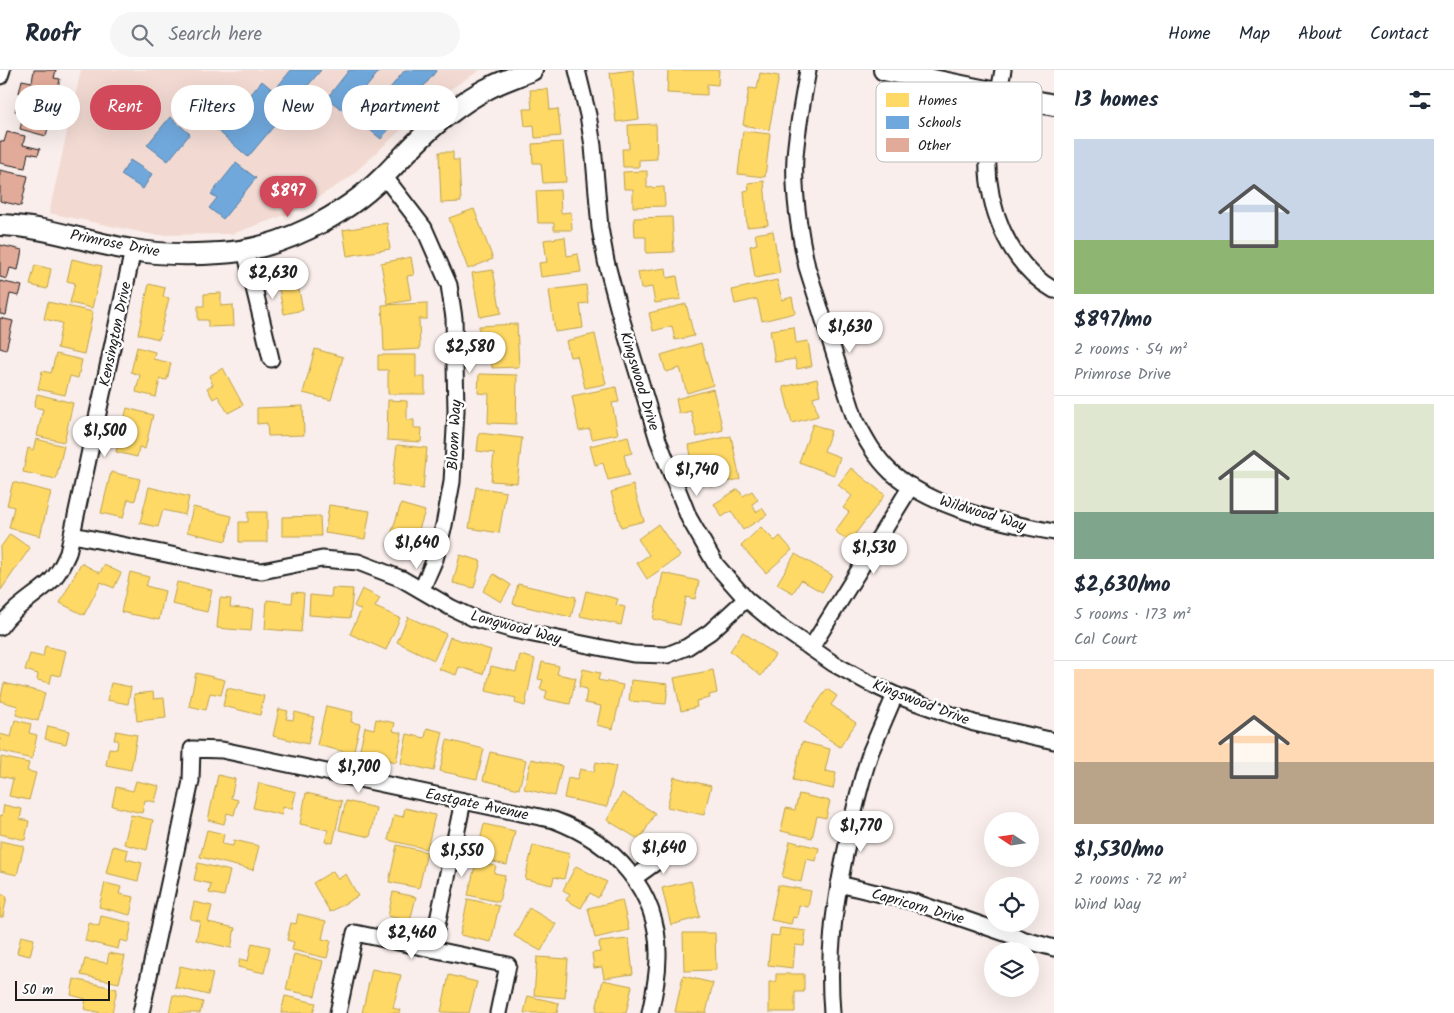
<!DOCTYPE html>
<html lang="en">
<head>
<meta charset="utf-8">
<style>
  :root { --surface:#fff; --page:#f6f6f7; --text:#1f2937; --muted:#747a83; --line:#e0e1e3; --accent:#d1495b }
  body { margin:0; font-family:Kalam,sans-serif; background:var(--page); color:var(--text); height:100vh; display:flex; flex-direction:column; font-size:19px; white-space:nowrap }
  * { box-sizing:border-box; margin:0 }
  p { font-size:16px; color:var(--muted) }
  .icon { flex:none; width:28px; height:28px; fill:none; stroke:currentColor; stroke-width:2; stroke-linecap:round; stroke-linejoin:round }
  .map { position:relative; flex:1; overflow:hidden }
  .drawer { display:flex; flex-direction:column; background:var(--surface); width:400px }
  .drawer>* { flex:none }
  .top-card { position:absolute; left:15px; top:15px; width:475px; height:45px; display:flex; gap:10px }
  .needle { width:32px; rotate:283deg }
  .tools { position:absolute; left:984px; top:742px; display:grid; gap:10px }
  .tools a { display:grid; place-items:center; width:55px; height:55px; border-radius:50%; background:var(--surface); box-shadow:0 5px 20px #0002; font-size:25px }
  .scale { position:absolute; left:15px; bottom:12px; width:95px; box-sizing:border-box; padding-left:5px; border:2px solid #1c1c1c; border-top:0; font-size:14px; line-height:18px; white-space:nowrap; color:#1c1c1c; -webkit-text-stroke:4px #fff; paint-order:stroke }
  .price { position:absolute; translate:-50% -42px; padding:0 11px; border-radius:18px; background:#fff; color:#222; font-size:16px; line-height:32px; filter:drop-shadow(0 1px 2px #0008) }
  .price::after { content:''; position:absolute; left:50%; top:30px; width:15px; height:11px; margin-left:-8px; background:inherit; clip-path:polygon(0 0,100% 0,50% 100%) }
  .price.selected { background:var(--accent); color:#fff }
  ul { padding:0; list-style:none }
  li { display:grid; align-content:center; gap:10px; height:265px; padding:0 20px }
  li+li { border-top:1px solid var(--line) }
  li span { display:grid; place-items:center; height:155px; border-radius:0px; color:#555 }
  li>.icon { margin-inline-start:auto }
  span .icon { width:90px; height:90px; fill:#fffc; stroke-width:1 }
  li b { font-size:21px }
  h2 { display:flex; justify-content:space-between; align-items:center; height:60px; padding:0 20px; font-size:21px }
  .pill { padding:0 18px; border-radius:22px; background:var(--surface); box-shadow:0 5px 20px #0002; font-size:18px; line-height:45px }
  .pill.selected { background:var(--accent); color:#fff }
  header { display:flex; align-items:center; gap:30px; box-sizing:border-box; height:70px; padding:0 25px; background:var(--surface); border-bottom:1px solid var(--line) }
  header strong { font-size:24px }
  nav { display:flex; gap:28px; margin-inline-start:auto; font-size:18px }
  .search { width:350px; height:45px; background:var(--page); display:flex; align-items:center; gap:12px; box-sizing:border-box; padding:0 18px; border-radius:28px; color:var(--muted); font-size:19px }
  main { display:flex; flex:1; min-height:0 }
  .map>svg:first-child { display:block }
  .built { fill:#f2dad2 }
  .homes { fill:#ffd966; stroke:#bba050 }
  .schools { fill:#6fa8dc; stroke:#567ea2 }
  .building { fill:#e2aa99; stroke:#1c1c1c }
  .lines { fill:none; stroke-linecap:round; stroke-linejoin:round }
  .street-casing { stroke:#1c1c1c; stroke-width:19 }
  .secondary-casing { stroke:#1c1c1c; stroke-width:24 }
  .street { stroke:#fff; stroke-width:15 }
  .secondary { stroke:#fff; stroke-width:20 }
  .labels { text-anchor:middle; stroke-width:5; stroke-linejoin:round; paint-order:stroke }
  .street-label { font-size:15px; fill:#1c1c1c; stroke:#fff }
  .key { fill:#fff; stroke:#bbb; stroke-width:1 }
  .key-label { font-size:14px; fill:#1c1c1c }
</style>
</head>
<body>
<header>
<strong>Roofr</strong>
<div class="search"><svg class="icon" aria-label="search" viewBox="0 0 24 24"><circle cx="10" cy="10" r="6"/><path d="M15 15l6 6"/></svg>Search here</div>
<nav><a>Home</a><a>Map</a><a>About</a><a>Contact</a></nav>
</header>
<main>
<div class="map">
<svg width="1054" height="943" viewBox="0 0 1054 943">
  <rect width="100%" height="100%" fill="#f9eeeb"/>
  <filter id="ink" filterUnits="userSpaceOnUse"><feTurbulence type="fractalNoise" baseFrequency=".02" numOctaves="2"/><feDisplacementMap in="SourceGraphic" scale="10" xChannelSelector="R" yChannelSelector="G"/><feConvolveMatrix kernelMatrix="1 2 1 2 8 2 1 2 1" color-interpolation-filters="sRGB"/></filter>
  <g filter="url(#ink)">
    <polygon class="built" points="81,0 480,0 432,31 349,108 296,141 232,164 154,165 49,143"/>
    <g class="homes">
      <polygon points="633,0 639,49 616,52 610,3"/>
      <polygon points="668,0 719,0 718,15 707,14 707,25 667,23"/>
      <polygon points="760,3 779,6 769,60 743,55 749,18 757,19"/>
      <polygon points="548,19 550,40 558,39 561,66 535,68 534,55 525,56 523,39 532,39 530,20"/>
      <polygon points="656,54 657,89 639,90 639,97 623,97 622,79 629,79 628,55"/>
      <polygon points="743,61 770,64 765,107 738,104"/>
      <polygon points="563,72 566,112 543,113 541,93 533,93 532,74"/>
      <polygon points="439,82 453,82 453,90 459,90 461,132 441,133"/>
      <polygon points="647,101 647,118 664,117 665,136 633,137 633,119 624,119 623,102"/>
      <polygon points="764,111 768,155 747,157 744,121 749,120 748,113"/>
      <polygon points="560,120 561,143 571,142 572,160 554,160 554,153 538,153 536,121"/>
      <polygon points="474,139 493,189 468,199 449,148"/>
      <polygon points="672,147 674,182 646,183 646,167 635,167 634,148"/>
      <polygon points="387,153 390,179 347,186 343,160"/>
      <polygon points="773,161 780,203 755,208 750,176 757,174 755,164"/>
      <polygon points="565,167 567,186 578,184 581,202 541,207 539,193 547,192 544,170"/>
      <polygon points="411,187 414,205 407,206 411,230 388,234 381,193"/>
      <polygon points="72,189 102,196 92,238 70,233 75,213 67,211"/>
      <polygon points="35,195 51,199 47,219 30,215"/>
      <polygon points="294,196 303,240 284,244 275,200"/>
      <polygon points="666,198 667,208 677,206 681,229 655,233 652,217 641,219 638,202"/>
      <polygon points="493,200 501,243 480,247 472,203"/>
      <polygon points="777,210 782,230 792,227 795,243 762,251 757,229 735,234 732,220"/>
      <polygon points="149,214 165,218 163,227 169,228 159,269 138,264"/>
      <polygon points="586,215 588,233 580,234 583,258 555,262 549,220"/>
      <polygon points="221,223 221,236 233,235 234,256 208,257 208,250 198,250 198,236 204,236 204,224"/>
      <polygon points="48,232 93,242 84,284 57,278 62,253 44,249"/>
      <polygon points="427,233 427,249 419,249 420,279 384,281 382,235"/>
      <polygon points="686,234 694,266 675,270 672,256 653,261 649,243"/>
      <polygon points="517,254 519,297 492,298 490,272 479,273 479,256"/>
      <polygon points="794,257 796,273 808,271 812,296 797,299 795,289 775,292 770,260"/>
      <polygon points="595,264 606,314 585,318 577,286 570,287 566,271"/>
      <polygon points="701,273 713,315 687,323 680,298 666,302 661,285"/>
      <polygon points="137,277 155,282 153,289 171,293 167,310 160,309 156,327 136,322 140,305 131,302"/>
      <polygon points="315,279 343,287 331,330 303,323"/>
      <polygon points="56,284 82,290 78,308 70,306 65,325 38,319 42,301 51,303"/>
      <polygon points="378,285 416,285 416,307 425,307 425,324 388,324 388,300 378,300"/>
      <polygon points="223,298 243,335 228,343 218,326 213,329 207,318 213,315 209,306"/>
      <polygon points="479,304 517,305 516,354 488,353 489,324 478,323"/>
      <polygon points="817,309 820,325 813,327 818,346 792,353 783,317"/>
      <polygon points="616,317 619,332 612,333 618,364 592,369 590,359 579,361 572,326"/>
      <polygon points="713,319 723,360 697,367 691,341 679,344 676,329"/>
      <polygon points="37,324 73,333 64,372 37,366 43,339 34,337"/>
      <polygon points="388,330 407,331 407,350 414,350 414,358 422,358 421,372 387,370"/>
      <polygon points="303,336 304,365 268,366 267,353 257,354 257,338"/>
      <polygon points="127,338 153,345 145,379 139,377 137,387 116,382"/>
      <polygon points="813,354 831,361 824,381 840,387 834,405 799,392"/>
      <polygon points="479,363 522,368 517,413 491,411 494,383 477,381"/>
      <polygon points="628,366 632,383 624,385 629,405 608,410 603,393 595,395 590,376"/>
      <polygon points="731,366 740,409 711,416 705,389 692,392 689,375"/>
      <polygon points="36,369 64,376 56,409 23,402 28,378 33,380"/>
      <polygon points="397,375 427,378 423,419 392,415"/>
      <polygon points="851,398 885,425 849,472 835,461 849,442 843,438 852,426 838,415"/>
      <polygon points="111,402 140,409 135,431 128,429 123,448 101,443"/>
      <polygon points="13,412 51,422 40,466 9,458 14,437 7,435"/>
      <polygon points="633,415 644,451 621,457 611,422"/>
      <polygon points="149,417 189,427 185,445 163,440 158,457 140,453"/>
      <polygon points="476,417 506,422 499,463 469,458"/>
      <polygon points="738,419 743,426 752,421 758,430 752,434 756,442 762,438 767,445 743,460 731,441 722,447 714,434"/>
      <polygon points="401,434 425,441 411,484 387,476"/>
      <polygon points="329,435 370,441 365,469 325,463"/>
      <polygon points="193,437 232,446 226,471 187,462"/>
      <polygon points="248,442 267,442 267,472 239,472 239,452 248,452"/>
      <polygon points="320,446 321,466 282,466 282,447"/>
      <polygon points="658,454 680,486 647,509 637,493 649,485 638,469"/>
      <polygon points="761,457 775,471 780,466 792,480 766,503 741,476"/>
      <polygon points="10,464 30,478 1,520 0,478"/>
      <polygon points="795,484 832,505 822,522 801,510 793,523 777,514"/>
      <polygon points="460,485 481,491 474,518 453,513"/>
      <polygon points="81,493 100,503 104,495 121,503 114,518 101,512 84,545 60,533"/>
      <polygon points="130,502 149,507 146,516 165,521 159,550 121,542"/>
      <polygon points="663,503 699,511 695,529 686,527 680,555 653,549"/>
      <polygon points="494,504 511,515 501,532 483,521"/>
      <polygon points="177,512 212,520 207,542 172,534"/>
      <polygon points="518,514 576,527 571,547 513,534"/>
      <polygon points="332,518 353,519 350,548 309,545 310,525 331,527"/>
      <polygon points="362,519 380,528 375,537 400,548 386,580 350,564 361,540 354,536"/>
      <polygon points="586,521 618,529 616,535 625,537 621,555 580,546"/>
      <polygon points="293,522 304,523 301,562 265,559 267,530 292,533"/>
      <polygon points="220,528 231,529 230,537 253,539 251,561 217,558"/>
      <polygon points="408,547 446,564 434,590 397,572"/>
      <polygon points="743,562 775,585 761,606 730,581"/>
      <polygon points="450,567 491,580 483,604 459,597 456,605 439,599"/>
      <polygon points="45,576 66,581 60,606 52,604 50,613 37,610 38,604 25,600 30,584 43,587"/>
      <polygon points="520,585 535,589 525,636 515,633 516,628 486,621 491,596 516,602"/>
      <polygon points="542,592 559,596 557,604 576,608 570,634 545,629 547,621 540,619 543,610 538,609"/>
      <polygon points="583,599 600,603 598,610 623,615 613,659 597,655 601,636 585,633 587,619 579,617"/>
      <polygon points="713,600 717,623 709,625 710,628 696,631 697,637 681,641 674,608"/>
      <polygon points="196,603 225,610 221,625 210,623 206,640 189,636"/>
      <polygon points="631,610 668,614 666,634 629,631"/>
      <polygon points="4,613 45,623 38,651 16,645 18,636 0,631"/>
      <polygon points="111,613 131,617 128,634 107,630"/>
      <polygon points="227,618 264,626 260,645 223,636"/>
      <polygon points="827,619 837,626 831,635 856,653 840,677 804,652"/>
      <polygon points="153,622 154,629 164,628 166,648 137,651 134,624"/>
      <polygon points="326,636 353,642 351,652 360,654 353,684 317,675"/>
      <polygon points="279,639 288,641 286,649 293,650 295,642 314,647 308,674 273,666"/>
      <polygon points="376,649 395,653 393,661 402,663 396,692 359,683 365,657 374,659"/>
      <polygon points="15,650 31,654 29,663 37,665 32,689 0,681 0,664 11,667"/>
      <polygon points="48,656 69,661 66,674 45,669"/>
      <polygon points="427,658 443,662 434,701 401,693 407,664 425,668"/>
      <polygon points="116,661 137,665 131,700 106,695 109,678 117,679 118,670 114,670"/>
      <polygon points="447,670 484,679 477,709 440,701"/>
      <polygon points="802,672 830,679 825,701 836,703 833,719 793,710"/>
      <polygon points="490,682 526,690 519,719 483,710"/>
      <polygon points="1,687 29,693 27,701 36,703 29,730 9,726 13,709 0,706"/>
      <polygon points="531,689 562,696 555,726 524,719"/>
      <polygon points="596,692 616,696 607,737 564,728 568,708 577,710 580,699 594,702"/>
      <polygon points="218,705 235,709 231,728 238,730 234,745 227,743 224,754 208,750"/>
      <polygon points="674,707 711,716 704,745 667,737"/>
      <polygon points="136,711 159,716 155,732 145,730 142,743 112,736 116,717 133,721"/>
      <polygon points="259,713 296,722 292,739 283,737 282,745 253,738"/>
      <polygon points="306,723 342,731 333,773 325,772 328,760 300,754"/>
      <polygon points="622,723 655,743 640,770 607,750"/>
      <polygon points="799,724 830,731 826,748 817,746 812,768 781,761 786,738 795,740"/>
      <polygon points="346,731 376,738 370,767 339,760"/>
      <polygon points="4,735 22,739 20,749 29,751 25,770 0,764 0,745 2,746"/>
      <polygon points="405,738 435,745 427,779 388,770 394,745 403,747"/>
      <polygon points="131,745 153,750 147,780 124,774"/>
      <polygon points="484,754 515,761 507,795 476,788"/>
      <polygon points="207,760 224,764 222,774 233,776 234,770 259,776 253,800 200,787"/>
      <polygon points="0,771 24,776 17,805 0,801"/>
      <polygon points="790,771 819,778 816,791 806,789 801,812 782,807"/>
      <polygon points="397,775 427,782 419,818 389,812"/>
      <polygon points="533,775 570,784 564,809 554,807 552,815 525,809"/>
      <polygon points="113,776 128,780 126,789 142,793 138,811 106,803"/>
      <polygon points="476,792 496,796 494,803 505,805 499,832 468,825"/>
      <polygon points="198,793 230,801 224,826 209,823 211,814 194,810"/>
      <polygon points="576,796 607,812 598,828 590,823 581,838 566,830 570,824 563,820"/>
      <polygon points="333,801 338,809 346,804 358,826 330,842 313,813"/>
      <polygon points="691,811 700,847 671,855 662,818"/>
      <polygon points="105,813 121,817 119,824 134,827 130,845 99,837"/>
      <polygon points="778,815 811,821 808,837 799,835 797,848 793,847 791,854 771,850"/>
      <polygon points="393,822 416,827 410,851 388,846"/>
      <polygon points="0,824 7,826 3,847 0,847"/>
      <polygon points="468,829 499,836 491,872 460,865"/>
      <polygon points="622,830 629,860 595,868 588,838"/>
      <polygon points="194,832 212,836 208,852 235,858 231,878 196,870 200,851 190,849"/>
      <polygon points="529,838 556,854 541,881 514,866"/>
      <polygon points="298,844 326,851 322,869 331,871 327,888 292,880 294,872 287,870 291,853 296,854"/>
      <polygon points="101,846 132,853 128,872 120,870 118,879 85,871 89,853 99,856"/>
      <polygon points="780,858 806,861 804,876 795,875 793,898 768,895 771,865 779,866"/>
      <polygon points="683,863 715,863 716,900 684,901"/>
      <polygon points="21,866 34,869 30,886 17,883"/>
      <polygon points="629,869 633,904 604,908 602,897 594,898 592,883 600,882 599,872"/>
      <polygon points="252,873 270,877 264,903 238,897 240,889 248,891"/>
      <polygon points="109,883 125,886 119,913 81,905 85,889 107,893"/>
      <polygon points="294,884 323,891 315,926 286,920"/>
      <polygon points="537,887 568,889 565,928 534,925"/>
      <polygon points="180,896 213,903 208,925 175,917"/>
      <polygon points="372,899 401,905 393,938 400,940 399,943 362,943"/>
      <polygon points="776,904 804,904 804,922 795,922 795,942 769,942 769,912 776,912"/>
      <polygon points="449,905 477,912 469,943 441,942"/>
      <polygon points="683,906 713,913 706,943 675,942"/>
      <polygon points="74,909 117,919 112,943 101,943 84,939 86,929 71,925"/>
      <polygon points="603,910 632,916 626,943 607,943 596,940"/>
      <polygon points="173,925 203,932 200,943 169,943"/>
      <polygon points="285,926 316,933 313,943 281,943"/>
      <polygon points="528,926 559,933 557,943 524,943"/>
    </g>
    <g class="schools">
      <polygon points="291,0 321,0 248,87 209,53 221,39 231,48 262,11 274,21"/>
      <polygon points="349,0 380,0 346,43 327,28"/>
      <polygon points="405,0 437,0 381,69 359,51 372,34 375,36"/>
      <polygon points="170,47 190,64 168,91 147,75"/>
      <polygon points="130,90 152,104 143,119 121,105"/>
      <polygon points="236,93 256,108 223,149 209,138 217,128 211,124"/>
    </g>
    <g class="building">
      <polygon points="34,0 56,0 54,8 60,9 55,31 19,23 22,10 32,12"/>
      <polygon points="19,28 53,36 46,66 20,59 24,43 15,41"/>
      <polygon points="7,62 25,66 23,75 40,79 38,85 28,83 25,98 0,93 0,71 4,72"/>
      <polygon points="0,100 28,106 21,136 0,131"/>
      <polygon points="0,175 22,180 18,200 10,198 7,209 0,207"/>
      <polygon points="0,211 22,216 19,226 10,224 6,245 0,244"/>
      <polygon points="0,248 13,251 6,280 0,278"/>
    </g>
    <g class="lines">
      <defs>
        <g id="street">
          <polyline points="577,0 588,45 593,76 600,158 606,191 619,241 658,370 689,448 716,495 746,529 775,553 834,594 869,613 895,625 974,653 1054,671"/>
          <path d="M808,0c-5,29 -11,58 -13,87 -2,37 4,74 12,110l48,152c10,19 20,38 36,53 43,37 109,50 163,60"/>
          <path d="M1003,0l-15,81c-3,52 19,112 66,139"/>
          <polyline points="0,6 2,0"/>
          <polyline points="384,106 424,158 449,215 454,248 456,341 452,412 444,455 435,489 422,519"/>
          <polyline points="245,180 271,289"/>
          <polyline points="73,465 240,499 262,501 322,489 358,492 402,509 450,537 473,548 513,560 633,584 667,585 687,577 710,562 746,529"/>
          <path d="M0,557c13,-19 32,-29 49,-44 9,-8 14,-19 19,-30l65,-303"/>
          <polyline points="811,578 911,416"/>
          <polyline points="634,808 677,777"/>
          <polyline points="839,814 914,832 1025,870 1054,878"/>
          <polyline points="432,879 463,731"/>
          <path d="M141,943l50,-232 1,-32 30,1 332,70c59,22 105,70 104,136 0,20 -4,38 -8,57"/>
          <polyline points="338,943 355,863 508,895 498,943"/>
          <path d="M832,943c-5,-62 3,-113 16,-173 6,-30 13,-60 23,-89 8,-19 16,-37 24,-56"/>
        </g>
        <g id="secondary">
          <polyline points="884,0 1054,35"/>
          <path d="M0,155c46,1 88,18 133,25 29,5 58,5 87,3 59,-3 123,-36 164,-77 20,-20 39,-43 62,-60 13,-10 27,-20 41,-27 15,-8 31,-13 45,-19"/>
        </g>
      </defs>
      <use href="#street" class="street-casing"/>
      <use href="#secondary" class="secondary-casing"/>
      <use href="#street" class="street"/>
      <use href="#secondary" class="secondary"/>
    </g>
  </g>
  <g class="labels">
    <g class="street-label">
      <text transform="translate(115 173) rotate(11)" y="5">Primrose Drive</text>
      <text transform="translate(115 264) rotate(-78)" y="5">Kensington Drive</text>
      <text transform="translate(640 311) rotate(73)" y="5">Kingswood Drive</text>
      <text transform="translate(454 365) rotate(-87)" y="5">Bloom Way</text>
      <text transform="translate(983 443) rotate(17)" y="5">Wildwood Way</text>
      <text transform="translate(516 557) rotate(15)" y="5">Longwood Way</text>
      <text transform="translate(921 632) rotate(21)" y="5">Kingswood Drive</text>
      <text transform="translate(477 734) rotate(12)" y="5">Eastgate Avenue</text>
      <text transform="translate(918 836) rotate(16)" y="5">Capricorn Drive</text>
    </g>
  </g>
  <rect x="876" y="12" width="166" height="80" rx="8" class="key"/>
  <rect x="886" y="23" width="23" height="14" fill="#ffd966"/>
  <rect x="886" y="46" width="23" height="13" fill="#6fa8dc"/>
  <rect x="886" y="68" width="23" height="14" fill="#e2aa99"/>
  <g class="key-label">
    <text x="918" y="35">Homes</text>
    <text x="918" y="57">Schools</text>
    <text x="918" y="80">Other</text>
  </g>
</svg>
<div class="tools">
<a><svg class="needle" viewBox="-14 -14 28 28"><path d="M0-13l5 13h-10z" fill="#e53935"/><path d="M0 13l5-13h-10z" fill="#747a83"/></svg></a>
<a><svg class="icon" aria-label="locate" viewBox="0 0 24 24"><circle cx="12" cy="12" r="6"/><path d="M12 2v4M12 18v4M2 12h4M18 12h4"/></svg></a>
<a><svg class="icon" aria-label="layers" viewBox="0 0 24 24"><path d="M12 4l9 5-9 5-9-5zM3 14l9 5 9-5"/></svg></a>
</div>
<div class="scale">50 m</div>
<b class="price selected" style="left:288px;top:148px">$897</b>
<b class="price" style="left:273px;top:230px">$2,630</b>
<b class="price" style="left:850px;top:284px">$1,630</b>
<b class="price" style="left:470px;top:304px">$2,580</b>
<b class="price" style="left:105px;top:388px">$1,500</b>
<b class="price" style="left:697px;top:427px">$1,740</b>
<b class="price" style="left:417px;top:500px">$1,640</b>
<b class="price" style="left:874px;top:505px">$1,530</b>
<b class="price" style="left:359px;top:724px">$1,700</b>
<b class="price" style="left:861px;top:783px">$1,770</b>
<b class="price" style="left:664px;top:805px">$1,640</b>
<b class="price" style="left:462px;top:808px">$1,550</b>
<b class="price" style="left:412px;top:890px">$2,460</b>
<div class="top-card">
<a class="pill">Buy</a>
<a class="pill selected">Rent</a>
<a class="pill">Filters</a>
<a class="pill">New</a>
<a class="pill">Apartment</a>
</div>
</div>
<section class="drawer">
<h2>13 homes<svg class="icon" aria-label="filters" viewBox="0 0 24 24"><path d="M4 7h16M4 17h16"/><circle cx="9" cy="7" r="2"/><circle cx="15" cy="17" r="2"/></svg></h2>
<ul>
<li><span style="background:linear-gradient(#c9d6e8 65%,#8fb573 0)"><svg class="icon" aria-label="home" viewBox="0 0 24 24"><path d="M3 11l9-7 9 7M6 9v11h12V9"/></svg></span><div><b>$897/mo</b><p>2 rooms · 54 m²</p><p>Primrose Drive</p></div></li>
<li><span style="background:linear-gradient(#dfe7d0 70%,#7fa58c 0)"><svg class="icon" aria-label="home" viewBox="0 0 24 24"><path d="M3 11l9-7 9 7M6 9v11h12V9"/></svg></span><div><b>$2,630/mo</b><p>5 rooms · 173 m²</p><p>Cal Court</p></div></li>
<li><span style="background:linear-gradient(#ffd9b3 60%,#b9a48a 0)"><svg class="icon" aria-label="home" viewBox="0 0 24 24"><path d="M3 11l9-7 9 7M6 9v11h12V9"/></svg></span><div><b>$1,530/mo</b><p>2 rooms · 72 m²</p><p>Wind Way</p></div></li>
</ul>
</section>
</main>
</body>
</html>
